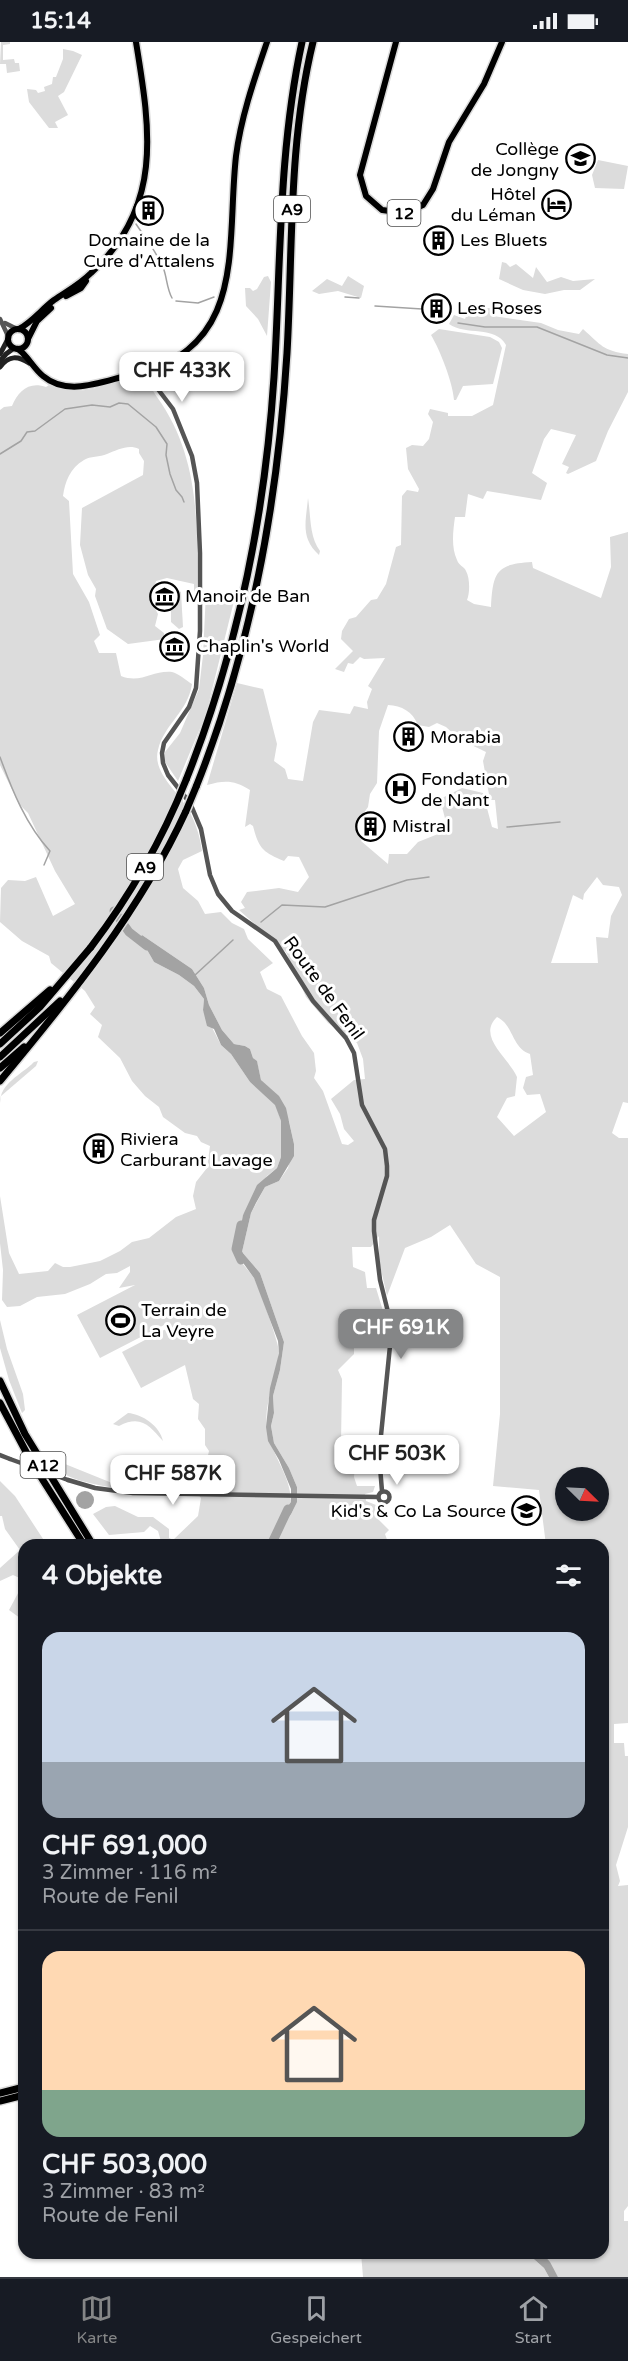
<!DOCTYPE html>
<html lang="de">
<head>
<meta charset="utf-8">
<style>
  :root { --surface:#171b24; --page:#20242c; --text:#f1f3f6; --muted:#9ea1a6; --line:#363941; --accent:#858687 }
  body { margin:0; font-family:"Varela Round",sans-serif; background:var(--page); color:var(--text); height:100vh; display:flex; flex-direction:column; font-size:22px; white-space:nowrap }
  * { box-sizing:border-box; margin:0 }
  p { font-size:20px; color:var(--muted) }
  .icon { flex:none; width:33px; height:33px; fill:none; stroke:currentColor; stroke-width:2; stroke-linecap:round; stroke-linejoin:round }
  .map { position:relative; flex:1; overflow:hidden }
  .side { position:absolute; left:18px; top:1497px; width:591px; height:720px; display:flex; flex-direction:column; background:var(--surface); border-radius:18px; box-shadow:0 2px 4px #0004 }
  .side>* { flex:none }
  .needle { width:39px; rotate:114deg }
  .fabs { position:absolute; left:555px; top:1425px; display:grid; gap:12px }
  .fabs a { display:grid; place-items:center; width:54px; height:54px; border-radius:50%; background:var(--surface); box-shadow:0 2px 4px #0004; font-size:30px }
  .price { position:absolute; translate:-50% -51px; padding:0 14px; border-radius:12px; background:#fff; color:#222; font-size:20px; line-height:39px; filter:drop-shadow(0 2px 3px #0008) }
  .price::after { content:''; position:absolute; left:50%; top:36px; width:18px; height:14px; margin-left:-9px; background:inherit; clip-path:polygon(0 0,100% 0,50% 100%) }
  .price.selected { background:var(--accent); color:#fff }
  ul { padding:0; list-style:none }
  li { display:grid; align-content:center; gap:12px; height:318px; padding:0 24px }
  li+li { border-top:2px solid var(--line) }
  li span { display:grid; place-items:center; height:186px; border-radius:18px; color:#555 }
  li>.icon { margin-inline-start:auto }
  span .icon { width:108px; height:108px; fill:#fffc; stroke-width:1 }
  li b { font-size:26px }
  h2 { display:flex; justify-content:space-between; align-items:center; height:72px; padding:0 24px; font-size:26px }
  .status { display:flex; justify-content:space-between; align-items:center; height:42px; padding:0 30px; background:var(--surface); direction:ltr }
  .status svg { height:16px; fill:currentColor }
  .dock { display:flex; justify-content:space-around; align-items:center; height:84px; border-top:2px solid var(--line); background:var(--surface); font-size:16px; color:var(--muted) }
  .dock a { display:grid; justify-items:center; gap:3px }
  .dock .selected { color:var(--accent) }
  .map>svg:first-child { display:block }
  .green { fill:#dcdcdc; fill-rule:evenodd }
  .water { fill:#a3a3a3 }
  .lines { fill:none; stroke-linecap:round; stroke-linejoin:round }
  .stream { stroke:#a3a3a3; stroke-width:1.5 }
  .river { stroke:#a3a3a3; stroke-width:9 }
  .primary-casing { stroke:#dbdbdb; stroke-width:9 }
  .motorway-casing { stroke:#dbdbdb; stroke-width:10 }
  .tertiary { stroke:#555; stroke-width:4.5 }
  .secondary { stroke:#222; stroke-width:5 }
  .primary { stroke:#000; stroke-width:6 }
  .motorway { stroke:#000; stroke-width:7 }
  .motorway-bridge-casing { stroke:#dbdbdb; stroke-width:10; stroke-linecap:butt }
  .tertiary-bridge { stroke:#555; stroke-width:4.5 }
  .motorway-bridge { stroke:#000; stroke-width:7 }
  .labels { text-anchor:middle; stroke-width:6; stroke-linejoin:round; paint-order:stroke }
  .shield { fill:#fff; stroke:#4c4c4c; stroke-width:1.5 }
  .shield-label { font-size:16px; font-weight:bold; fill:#000 }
  .poi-label { font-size:18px; fill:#000; stroke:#fff; text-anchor:start }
  .street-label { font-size:18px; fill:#000; stroke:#fff }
</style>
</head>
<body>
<div class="status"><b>15:14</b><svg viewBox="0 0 49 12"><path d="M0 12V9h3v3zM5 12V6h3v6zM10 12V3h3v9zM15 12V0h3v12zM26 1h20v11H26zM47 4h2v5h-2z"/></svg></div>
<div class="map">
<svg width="628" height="2235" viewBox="0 0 628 2235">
  <rect width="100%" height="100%" fill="#fff"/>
  <g class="green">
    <polygon points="1,0 10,0 10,2 3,3 3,18 14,17 15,21 19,21 20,29 7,31 6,22 0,22"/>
    <polygon points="63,7 73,9 82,13 64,50 58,54 68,73 55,80 58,86 49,86 29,60 27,47 36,48 38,51 45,49 44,45 52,42 53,35 56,35 63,17"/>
    <polygon points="598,118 628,124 624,147 595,146 592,133"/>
    <polygon points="502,220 506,221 510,225 516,222 533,236 536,225 547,240 561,235 573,239 595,237 580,248 564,248 545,252 523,248 499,237"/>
    <polygon points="268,234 271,240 267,294 258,277 246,264 245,246 250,246 253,249 257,247 264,235"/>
    <polygon points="348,234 364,244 361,256 338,249 319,252 312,249 327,237 342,244"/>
    <path d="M490,266l3,8 48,7 17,7 21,4 4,-5c18,16 20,22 45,25v38l-20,39 -12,30 -28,13 -2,-1 3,-6 -7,-3 14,-29 -25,-6 -7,10 -12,34 15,10 -6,17 -54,-9 -4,8 -15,-5 -3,23h-10c-2,14 -4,30 2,43 2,6 7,6 9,11 4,7 4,22 1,29l7,4 17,3c2,-35 5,-43 41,-45l1,6 68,30 10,-31 -1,-30 18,-5v571l-5,-1 -11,31 7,5h9v585l-14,1v19h10l1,13h3v71l-12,38 4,16 -2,5 10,-1v321l-4,5v10h4v56h-70l-16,-24h61v-708h-57l-7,-55 -46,-4 7,-72v-137l-24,-13 -26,-39 -19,12 -26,11 -18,48 -8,-35v-25l-8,11h-19l1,20 12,5 2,16h9l10,33 -32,2v31l-16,16 4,9 -1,64 9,20 5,3 -1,11 3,9h18l-2,6 -8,2 1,7 10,4v12l13,13 -4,4 4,11h-227l-4,-14 -8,-5 -6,6 -35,3 -16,-21 13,-7 9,-1 23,11h15l16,12v9l4,2 25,-24 3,-18 -6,-7 -29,-1c-4,-4 -5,-9 -9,-13 -10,-12 -25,-3 -38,-6l-2,-3 6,-3 7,4c15,-9 28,-3 39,9h13l9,3 13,-8 5,-22 -4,-6v-16l-7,-10 1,-15 -6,-5 -8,-34 -44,23 -19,-36 44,-23 -2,-4 -64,33 -23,-43 58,-30 -16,3 11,-16v-6l-13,7 -11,1 -16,10 -25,10 -28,3 -17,9 -13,1 -5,-7 1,-30 -3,-27v-47l9,57 10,21 29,-3 7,-8 8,4h7l30,-6 20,-10 12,-9 17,-4 27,-21 20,-8 -3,-13 3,-14 11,-14 3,-22 -9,-4 -4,-6 -12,-3 -22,-16 -4,-10 -14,-11 -13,-15 -12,-23 -22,-21 4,-12 -12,-11 5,-7 -10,-16 -34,-28 -2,-7 -27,-15 -22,-19 1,-34 7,-8 17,1 11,-4 17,39 22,-12 -20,-33 -27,-58 -9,-9 -19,-39v-355l4,-3 8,-1c6,-15 17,-25 34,-19l3,-2c30,11 43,4 72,-4 5,-1 12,-4 18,-3 9,2 13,12 18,19 42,58 41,126 40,195h-3v-8l-27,-6 -11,3 -5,20 7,13 -3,12 9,7 1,6 -37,5 -21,-15 -12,-33 1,-7 -8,-14 -8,-30 2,-37 61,-33 1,-14 -5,-8v-4c-11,-5 -21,1 -32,5 -7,3 -17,2 -23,6 -14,8 -19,22 -21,36l6,5 4,73 16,28 11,33 -6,6 5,12h17l5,23c20,8 32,-6 51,-4 6,1 15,9 20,12 -4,28 -28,40 -34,66 -6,23 21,42 31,61 7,12 11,26 13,40l-19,9 -5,9 5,19 15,13 7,13 16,-2 11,11 12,6 4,10 25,24 -13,9 7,17 14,7 21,40 12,17 2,18 -2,7 9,13 19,53 6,1 6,-4 -10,-12 -4,-15 -9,-15 23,-19 11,-1 -2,-20 -6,-16 -29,-20 -22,-26 -20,-45 -47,-42 6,-2 -4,-6 6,-10 32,-4 19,4 11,-15 -10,-20 -11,-1 -4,5c-21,-9 -25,-12 -31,-35l-3,-2 -5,3 5,-37c-16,-10 -25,-10 -43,-5l30,-102 26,6 14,55 -3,17 11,8 3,10 15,2 10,-59 6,-12 31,4 4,-8 14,3 -1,-7 5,-13 -4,-3 17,-28 -21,1 -4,-2 -7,7 -5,-1 -4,9 -9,-3 18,-18 -12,-12 1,-8 7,-12 7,-2 15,-17 6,-1 9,-15 10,-37 5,-2 1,-49 5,-6 11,2 1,-3 -11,-20 -2,-21 6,-3 11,1 6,-7 4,-17 -5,-8 2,-5 18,4v3h24l21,-11 13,-60c-11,-20 -40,-9 -57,-21l5,-9 11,4 4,-10zM388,663c14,1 24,6 30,20l11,2 8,-4 9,4 13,12 27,13 -3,9 7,39h5l3,29 -6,-2 -9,-34 -21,-5 -22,11 8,31 -30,12 -11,12h-18l-1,10 -27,-23 4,-9 -4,-15 7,-10 2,-13 7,-11 2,-52zM597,835l6,8 16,2 3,8 -11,21 -3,22 -12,-1 2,26h-47l22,-68 10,5 1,-6zM142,893l50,34 12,19 5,17 13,25 12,14 11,2 5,3 3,9 4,4 4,18 28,41 5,23 -6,24 -9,13 -14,6 -14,26 -9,39 18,21 24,69 -4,28 -7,26 1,17 -3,13 3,17 15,25 8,19 -11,33 -2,-9 7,-9c0,-27 -20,-47 -24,-73 -4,-27 11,-52 12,-77 0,-9 -20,-65 -25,-74 -4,-6 -10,-12 -14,-18l3,-45 24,-39 10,-8 4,-11v-36l-5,-16 -26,-23 -19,-28 -10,-9 -18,-35 1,-11 -10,-13 -15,-11 -25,-13 -8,-14 -9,-6zM497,975c17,8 14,30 33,37l3,21 -7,2 -3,11 4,7 13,-1 6,18 -32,24 -17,-19 10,-19 8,-2 2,-19c-7,-18 -41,-40 -20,-60zM566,1436h32v32h-32z"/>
    <path d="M439,287l51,8 9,5 3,6 -9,36 -30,2 -7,14h-2c-1,-17 -14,-50 -23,-65z"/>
    <path d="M308,456c3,18 1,38 12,53l-1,4c-19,-17 -13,-34 -11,-57z"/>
    <polygon points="177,548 181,550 183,585 179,587 171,580 171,569"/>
    <polygon points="206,550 236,551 206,672 178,739 165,720 165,710 180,691 199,647 203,613"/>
    <path d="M38,1019l-2,5 -35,30 -1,7c0,-20 21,-28 34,-41z"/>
    <polygon points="0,1278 7,1307 23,1352 25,1368 22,1371 9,1338 0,1306"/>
    <path d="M128,1371c14,1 32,13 35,28 -13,-14 -21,-27 -44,-15l-6,-2z"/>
    <path d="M44,1412l13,11 8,-1 52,21h13v4l-4,2c-28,-8 -68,-8 -82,-37z"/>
    <polygon points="0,1439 15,1454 47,1503 24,1503 24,1538 13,1533 0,1539 0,1526 20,1508 5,1487 2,1474 0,1474"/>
    <polygon points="24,1540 24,1579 9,1568"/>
    <polygon points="361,2211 527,2211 544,2226 549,2235 363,2235"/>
  </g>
  <g class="water">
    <polygon points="142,893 192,927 204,946 209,963 222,988 234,1002 245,1004 250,1007 253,1016 257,1019 261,1038 279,1054 286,1066 294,1102 294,1114 279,1139 265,1145 256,1161 251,1171 242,1210 260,1231 284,1300 280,1328 273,1354 274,1371 271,1384 274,1401 289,1426 297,1445 297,1460 291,1472 286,1478 282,1477 284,1469 291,1460 291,1447 279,1418 268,1399 266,1385 270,1346 279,1311 278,1299 254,1236 236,1211 243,1173 257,1143 277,1126 281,1115 281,1079 275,1063 250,1040 231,1012 221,1003 214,987 207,984 203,968 204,957 194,944 179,933 154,920 146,906 137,900"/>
    <circle cx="85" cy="1458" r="9"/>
    <polygon points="527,2211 542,2211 550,2220 558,2235 549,2235 544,2226"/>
  </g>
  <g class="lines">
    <g class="stream">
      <path d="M136,182c10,15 21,28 28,46 3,9 3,19 8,28"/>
      <polyline points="345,255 359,256"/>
      <polyline points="176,259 198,261 214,255"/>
      <polyline points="375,264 422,267"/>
      <polyline points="458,281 485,285 537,285 607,313 628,316"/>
      <polyline points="0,412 21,399 27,390 35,389 65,367 92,363 110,365 119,361 128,362 156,385 167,402 166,413 170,432 176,448 182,455 184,460"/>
      <path d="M0,715c12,33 26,68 50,94l-6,14"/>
      <polyline points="507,785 560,780"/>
      <polyline points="261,880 282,863 325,865 407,838 429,835"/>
      <polyline points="194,934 233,898"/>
    </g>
    <g class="river">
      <polyline points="114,869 129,890 147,904"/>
      <polyline points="241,1183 236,1207 241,1218"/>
      <polyline points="271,1503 288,1467"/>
    </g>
    <defs>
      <g id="primary">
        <polyline points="396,0 360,133 366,154 382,168 405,171 423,163 433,147 449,100 484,42 502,0"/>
        <polyline points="66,254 81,246 86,239"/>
        <path d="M19,287c13,-7 23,-20 35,-29 13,-9 26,-16 37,-27 73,-66 59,-145 45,-231"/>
        <circle cx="18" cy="297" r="10"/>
        <polyline points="28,297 37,279 51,266"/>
        <path d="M18,307c10,7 15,19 25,27 26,22 62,4 91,-2 114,-26 92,-128 102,-218 5,-39 18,-76 31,-114"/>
      </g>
      <g id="motorway">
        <path d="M186,738c51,-128 79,-265 88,-403 7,-112 4,-224 28,-335"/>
        <path d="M196,745c55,-137 82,-287 91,-434 6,-104 1,-209 26,-311"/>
        <polyline points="0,991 50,948"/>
        <polyline points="0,1002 40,965 91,905"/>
        <polyline points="0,1015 60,959"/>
        <polyline points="0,1026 24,1005"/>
        <path d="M0,1039c70,-84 140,-170 186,-270"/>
        <polyline points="0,1339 25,1392 93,1503"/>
        <polyline points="0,1361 32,1421 84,1503"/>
        <polyline points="0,2051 24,2045"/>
        <polyline points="0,2059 24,2053"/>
      </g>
    </defs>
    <use href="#primary" class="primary-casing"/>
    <use href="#motorway" class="motorway-casing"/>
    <g class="tertiary">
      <polyline points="0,277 9,296"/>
      <polyline points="5,281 17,287"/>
      <polyline points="148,328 154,342 173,367 192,414 197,441 200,511 200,589 196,646 189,665 164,701 162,711 163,721 168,733 190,761 201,787 210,833 218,852 232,869 275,899 313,959 346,996 354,1011 362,1063 385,1107 387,1124 387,1134 374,1178 374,1189 380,1238 390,1278 391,1294 379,1413 382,1449"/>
      <polyline points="0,1413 10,1417"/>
      <polyline points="68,1438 95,1446 133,1451 378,1455"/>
      <circle cx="384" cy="1455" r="5.5"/>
    </g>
    <g class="secondary">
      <polyline points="0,312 8,297"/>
      <polyline points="0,319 6,312 14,306"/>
      <path d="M0,325c9,-12 18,-11 29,-4"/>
    </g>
    <use href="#primary" class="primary"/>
    <use href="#motorway" class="motorway"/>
    <defs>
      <g id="motorway-bridge">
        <polyline points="186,769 196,745"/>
        <path d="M91,905c39,-51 71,-107 95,-167"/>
      </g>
    </defs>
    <use href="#motorway-bridge" class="motorway-bridge-casing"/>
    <polyline class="tertiary-bridge" points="10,1417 68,1438"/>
    <use href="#motorway-bridge" class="motorway-bridge"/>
  </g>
  <defs>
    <symbol id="school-ring" viewBox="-11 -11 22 22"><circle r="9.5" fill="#fff" stroke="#000" stroke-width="1.5"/><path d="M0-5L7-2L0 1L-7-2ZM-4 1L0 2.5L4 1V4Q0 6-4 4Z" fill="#000"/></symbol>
    <symbol id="hotel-ring" viewBox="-11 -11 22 22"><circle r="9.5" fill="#fff" stroke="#000" stroke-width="1.5"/><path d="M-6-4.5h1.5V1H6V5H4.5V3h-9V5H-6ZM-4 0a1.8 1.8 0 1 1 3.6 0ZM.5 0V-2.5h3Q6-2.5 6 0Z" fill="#000"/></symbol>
    <symbol id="building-ring" viewBox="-11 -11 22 22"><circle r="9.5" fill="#fff" stroke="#000" stroke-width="1.5"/><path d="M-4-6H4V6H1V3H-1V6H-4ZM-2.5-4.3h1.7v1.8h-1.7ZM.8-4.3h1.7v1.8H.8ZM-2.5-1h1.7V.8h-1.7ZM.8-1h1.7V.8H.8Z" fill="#000"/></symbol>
    <symbol id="museum-ring" viewBox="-11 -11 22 22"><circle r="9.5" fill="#fff" stroke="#000" stroke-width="1.5"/><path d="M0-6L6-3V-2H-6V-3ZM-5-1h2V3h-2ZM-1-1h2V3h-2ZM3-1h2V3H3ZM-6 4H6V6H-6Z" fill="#000"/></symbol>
    <symbol id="hospital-ring" viewBox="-11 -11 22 22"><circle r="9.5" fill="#fff" stroke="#000" stroke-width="1.5"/><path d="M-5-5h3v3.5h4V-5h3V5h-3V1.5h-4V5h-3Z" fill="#000"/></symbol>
    <symbol id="stadium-ring" viewBox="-11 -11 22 22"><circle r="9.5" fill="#fff" stroke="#000" stroke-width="1.5"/><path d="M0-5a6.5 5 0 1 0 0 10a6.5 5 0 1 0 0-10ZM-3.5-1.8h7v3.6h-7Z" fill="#000"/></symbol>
  </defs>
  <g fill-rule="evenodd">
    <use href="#school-ring" x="564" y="100" width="33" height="33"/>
    <use href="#hotel-ring" x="540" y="146" width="33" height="33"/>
    <use href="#building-ring" x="132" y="152" width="33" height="33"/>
    <use href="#building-ring" x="422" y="182" width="33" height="33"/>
    <use href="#building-ring" x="420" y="250" width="33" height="33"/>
    <use href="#museum-ring" x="148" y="538" width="33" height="33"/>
    <use href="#museum-ring" x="158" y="588" width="33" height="33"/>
    <use href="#building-ring" x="392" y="678" width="33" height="33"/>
    <use href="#hospital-ring" x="384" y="730" width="33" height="33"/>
    <use href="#building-ring" x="354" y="768" width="33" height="33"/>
    <use href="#building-ring" x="82" y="1090" width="33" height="33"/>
    <use href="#stadium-ring" x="104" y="1262" width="33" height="33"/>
    <use href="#school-ring" x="510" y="1452" width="33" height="33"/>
  </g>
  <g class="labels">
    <g class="shield">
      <rect x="274" y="154" width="36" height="26" rx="4.5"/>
      <rect x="387.5" y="158" width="33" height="26" rx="4.5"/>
      <rect x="127" y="812" width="36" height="26" rx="4.5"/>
      <rect x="20.5" y="1410" width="45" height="26" rx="4.5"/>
    </g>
    <g class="shield-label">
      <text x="292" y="173">A9</text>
      <text x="404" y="177">12</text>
      <text x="145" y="831">A9</text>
      <text x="43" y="1429">A12</text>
    </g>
    <g class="poi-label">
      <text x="559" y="113" text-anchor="end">Collège<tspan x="559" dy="21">de Jongny</tspan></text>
      <text x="536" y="158" text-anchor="end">Hôtel<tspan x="536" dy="21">du Léman</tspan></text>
      <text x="149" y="204" text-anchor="middle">Domaine de la<tspan x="149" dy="21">Cure d'Attalens</tspan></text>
      <text x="460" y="204">Les Bluets</text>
      <text x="457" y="272">Les Roses</text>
      <text x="185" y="560">Manoir de Ban</text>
      <text x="196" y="610">Chaplin's World</text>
      <text x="430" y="701">Morabia</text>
      <text x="421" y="743">Fondation<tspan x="421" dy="21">de Nant</tspan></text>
      <text x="392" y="790">Mistral</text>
      <text x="120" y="1103">Riviera<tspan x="120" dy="21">Carburant Lavage</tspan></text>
      <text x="141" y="1274">Terrain de<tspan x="141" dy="21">La Veyre</tspan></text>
      <text x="506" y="1475" text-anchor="end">Kid's &amp; Co La Source</text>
    </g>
    <g class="street-label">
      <text transform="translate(324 946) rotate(54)" y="6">Route de Fenil</text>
    </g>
  </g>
</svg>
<div class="fabs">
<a><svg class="needle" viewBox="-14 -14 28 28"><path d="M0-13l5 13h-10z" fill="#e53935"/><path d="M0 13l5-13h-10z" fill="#9ea1a6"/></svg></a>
</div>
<b class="price" style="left:182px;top:361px">CHF 433K</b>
<b class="price selected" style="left:401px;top:1318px">CHF 691K</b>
<b class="price" style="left:397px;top:1444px">CHF 503K</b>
<b class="price" style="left:173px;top:1464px">CHF 587K</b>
<section class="side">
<h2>4 Objekte<svg class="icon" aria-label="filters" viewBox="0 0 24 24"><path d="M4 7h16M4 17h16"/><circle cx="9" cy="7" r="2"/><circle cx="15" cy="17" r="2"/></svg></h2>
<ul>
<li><span style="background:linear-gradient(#c9d6e8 70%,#9aa5b1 0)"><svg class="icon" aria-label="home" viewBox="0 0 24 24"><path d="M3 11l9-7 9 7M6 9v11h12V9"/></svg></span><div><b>CHF 691,000</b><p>3 Zimmer · 116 m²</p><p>Route de Fenil</p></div></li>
<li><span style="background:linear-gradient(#ffd9b3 75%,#7fa58c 0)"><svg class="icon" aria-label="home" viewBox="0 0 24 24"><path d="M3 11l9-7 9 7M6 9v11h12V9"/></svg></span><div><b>CHF 503,000</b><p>3 Zimmer · 83 m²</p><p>Route de Fenil</p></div></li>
</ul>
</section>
</div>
<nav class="dock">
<a class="selected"><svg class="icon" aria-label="map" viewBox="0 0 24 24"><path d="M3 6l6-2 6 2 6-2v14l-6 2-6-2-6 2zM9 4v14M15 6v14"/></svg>Karte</a>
<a><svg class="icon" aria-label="saved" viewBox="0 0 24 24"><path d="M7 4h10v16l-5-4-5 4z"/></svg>Gespeichert</a>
<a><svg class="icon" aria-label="home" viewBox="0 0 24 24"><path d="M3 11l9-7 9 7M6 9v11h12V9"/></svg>Start</a>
</nav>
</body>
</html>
